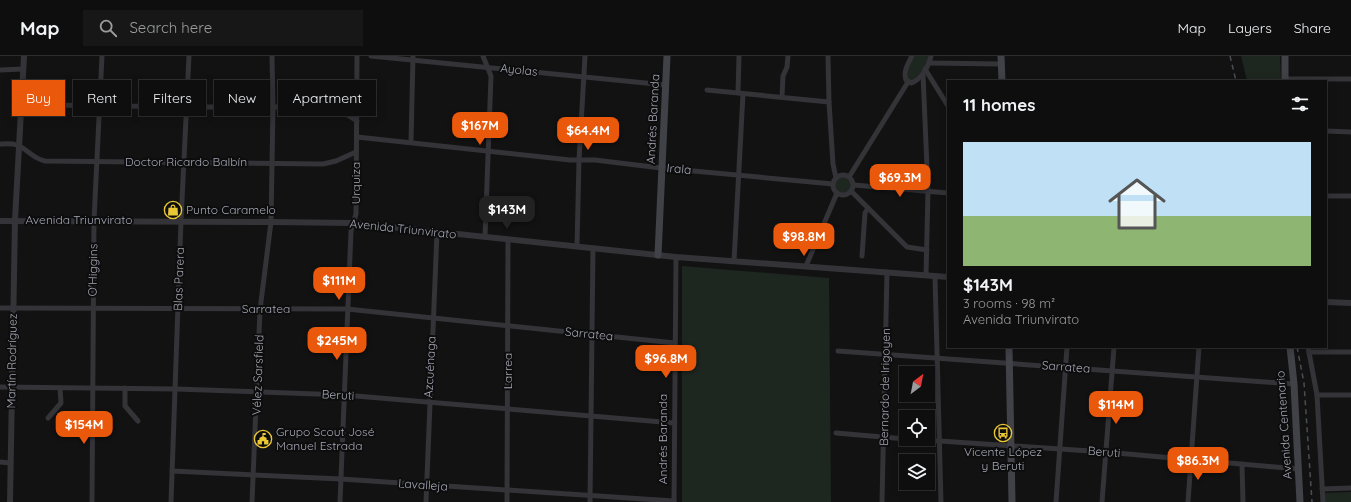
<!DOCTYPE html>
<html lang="en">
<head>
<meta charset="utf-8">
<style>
  :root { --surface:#0e0e0e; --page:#171717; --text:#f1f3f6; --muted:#9b9c9e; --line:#2e2e2e; --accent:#ea580c }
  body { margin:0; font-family:Quicksand,sans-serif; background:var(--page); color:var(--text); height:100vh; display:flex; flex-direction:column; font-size:15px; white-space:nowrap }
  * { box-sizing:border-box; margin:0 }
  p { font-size:13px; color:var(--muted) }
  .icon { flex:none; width:22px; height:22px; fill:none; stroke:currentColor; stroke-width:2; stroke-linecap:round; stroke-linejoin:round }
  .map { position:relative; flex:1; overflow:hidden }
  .drawer { position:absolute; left:947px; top:24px; width:380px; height:268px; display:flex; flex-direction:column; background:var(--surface); border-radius:0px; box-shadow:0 2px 10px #0003,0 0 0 1px var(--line) }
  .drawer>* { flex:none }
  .banner { position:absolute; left:12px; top:24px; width:380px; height:36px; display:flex; gap:8px }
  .needle { width:26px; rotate:32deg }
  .controls { position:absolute; left:899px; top:310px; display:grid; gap:8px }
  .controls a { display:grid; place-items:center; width:36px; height:36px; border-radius:0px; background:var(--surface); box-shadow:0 2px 10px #0003,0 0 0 1px var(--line); font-size:20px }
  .price { position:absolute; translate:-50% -34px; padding:0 9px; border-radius:8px; background:var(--accent); color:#fff; font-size:13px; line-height:26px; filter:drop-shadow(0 1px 2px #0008) }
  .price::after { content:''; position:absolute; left:50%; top:24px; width:12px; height:9px; margin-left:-6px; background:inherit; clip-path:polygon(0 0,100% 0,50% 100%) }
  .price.current { background:#222; color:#fff }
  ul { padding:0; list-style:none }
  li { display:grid; align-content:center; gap:8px; height:212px; padding:0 16px }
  li span { display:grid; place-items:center; height:124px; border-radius:0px; color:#555 }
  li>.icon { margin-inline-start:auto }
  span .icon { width:72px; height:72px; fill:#fffc; stroke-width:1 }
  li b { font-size:17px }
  h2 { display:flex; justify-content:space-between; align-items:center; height:48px; padding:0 16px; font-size:17px }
  .pill { padding:0 14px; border-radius:0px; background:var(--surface); box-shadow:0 2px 10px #0003,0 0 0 1px var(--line); font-size:14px; line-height:36px }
  .pill.current { background:var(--accent); color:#fff }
  header { display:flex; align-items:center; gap:24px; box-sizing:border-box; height:56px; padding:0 20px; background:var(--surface); border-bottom:1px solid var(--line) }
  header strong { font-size:19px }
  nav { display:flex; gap:22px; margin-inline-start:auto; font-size:14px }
  .search { width:280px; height:36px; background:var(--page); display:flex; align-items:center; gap:10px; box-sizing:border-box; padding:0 14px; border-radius:0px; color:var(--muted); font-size:15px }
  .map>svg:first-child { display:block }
  .green { fill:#1e2620 }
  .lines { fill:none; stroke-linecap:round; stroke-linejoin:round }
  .minor { stroke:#333338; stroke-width:5 }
  .tertiary { stroke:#333338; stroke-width:6 }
  .secondary { stroke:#414248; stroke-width:7 }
  .rail { stroke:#4c4d53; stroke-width:1.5; stroke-dasharray:5 4; stroke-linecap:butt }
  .labels { text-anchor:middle; stroke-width:4; stroke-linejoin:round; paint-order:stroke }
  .street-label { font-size:12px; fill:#a4a6b3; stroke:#0d0d0e }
  .poi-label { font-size:12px; fill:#a4a6b3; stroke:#0d0d0e; text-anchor:start }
</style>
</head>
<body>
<header>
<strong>Map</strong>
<div class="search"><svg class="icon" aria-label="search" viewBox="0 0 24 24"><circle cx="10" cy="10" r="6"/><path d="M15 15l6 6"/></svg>Search here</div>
<nav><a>Map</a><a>Layers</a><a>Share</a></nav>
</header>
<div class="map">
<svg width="1351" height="446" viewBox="0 0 1351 446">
  <rect width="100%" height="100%" fill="#121213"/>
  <g class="green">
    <path d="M915,0h14c-2,10 -8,17 -16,24l-4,1 -2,-4 1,-10z"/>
    <polygon points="1241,0 1280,0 1281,25 1247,25"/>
    <circle cx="843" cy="129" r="8"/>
    <polygon points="682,210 829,222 831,446 682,446"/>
    <polygon points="1351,436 1351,446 1324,446 1324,437"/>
  </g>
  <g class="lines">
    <g class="minor">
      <polyline points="371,0 666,29"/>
      <polyline points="483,0 491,20 485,181"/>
      <polyline points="828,0 829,46 833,108 836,122"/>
      <path d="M912,0c-4,8 -9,15 -6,24l5,3c10,-3 18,-17 20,-27"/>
      <polyline points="929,7 1001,8"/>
      <polyline points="925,13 948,50"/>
      <polyline points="0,14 23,13"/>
      <polyline points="923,18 928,135 926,219"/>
      <polyline points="1285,23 1351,23"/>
      <polyline points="707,34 829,46"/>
      <polyline points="738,37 739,0"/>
      <polyline points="782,41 783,20 787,11 788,0"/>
      <polyline points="21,59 46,49 52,49 187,51 325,51 338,53 357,65"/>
      <polyline points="1326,75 1351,76"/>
      <polyline points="357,81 570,104 595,104 661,112 833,128"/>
      <polyline points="411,86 413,0"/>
      <path d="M0,88c5,0 11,-1 17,1 11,4 14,13 28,16l278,3 13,-3 20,-9"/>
      <circle cx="843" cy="129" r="10"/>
      <polyline points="849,121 908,26"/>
      <polyline points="854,129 948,137"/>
      <polyline points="852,136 907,191 927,194"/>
      <polyline points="1326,140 1351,140"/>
      <polyline points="577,190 579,104 585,0"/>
      <polyline points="862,200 865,157 868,152"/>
      <polyline points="734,205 743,38"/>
      <polyline points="806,210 837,137"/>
      <polyline points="935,220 941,446"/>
      <polyline points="0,252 347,253 675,287"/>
      <polyline points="1308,291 1317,339 1323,446"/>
      <polyline points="838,295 1294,328"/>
      <polyline points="1309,296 1351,296"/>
      <polyline points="0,331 176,333 344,339 674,367"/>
      <polyline points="125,332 125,350 138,365"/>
      <polyline points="1317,339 1351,339"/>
      <polyline points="48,362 61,347 60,332"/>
      <polyline points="836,377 906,383"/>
      <polyline points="910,383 1105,396 1298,413"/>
      <polyline points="0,406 10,407"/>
      <polyline points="1242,408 1243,446"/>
      <polyline points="172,415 341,423 674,445"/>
      <polyline points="1322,433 1351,432"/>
      <polyline points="92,446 94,164 102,0"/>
      <polyline points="171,446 181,165 189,0"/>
      <polyline points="252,446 260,254 271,166 273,51 272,0"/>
      <polyline points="340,446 351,175 356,158 357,0"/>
      <polyline points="426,446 437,176"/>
      <polyline points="507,446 508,183"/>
      <polyline points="590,446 593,192"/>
      <polyline points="674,446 676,201"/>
      <polyline points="882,446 887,216"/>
      <polyline points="1056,446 1067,291"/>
      <polyline points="1102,446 1114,291"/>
      <polyline points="1188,446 1199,291"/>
    </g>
    <g class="tertiary">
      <polyline points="0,165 271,166 353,167 676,201 948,221"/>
      <polyline points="1326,246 1351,247"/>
      <polyline points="10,446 15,164 24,0"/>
    </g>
    <g class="secondary">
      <polyline points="1001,0 1002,25"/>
      <polyline points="1285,0 1285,25"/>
      <polyline points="658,199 667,0"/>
      <polyline points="1009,291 1012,446"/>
      <polyline points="1290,291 1294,328 1300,446"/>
    </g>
    <g class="rail">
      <polyline points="1230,0 1236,25"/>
      <polyline points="1297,291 1304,327 1312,446"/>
    </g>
  </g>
  <defs>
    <symbol id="shop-ring" viewBox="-11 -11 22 22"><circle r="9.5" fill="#0d0d0e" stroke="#e9c735" stroke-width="1.5"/><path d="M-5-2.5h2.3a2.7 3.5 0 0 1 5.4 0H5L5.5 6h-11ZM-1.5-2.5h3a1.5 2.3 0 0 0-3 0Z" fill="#e9c735"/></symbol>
    <symbol id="bus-ring" viewBox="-11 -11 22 22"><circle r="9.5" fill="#0d0d0e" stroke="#e9c735" stroke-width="1.5"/><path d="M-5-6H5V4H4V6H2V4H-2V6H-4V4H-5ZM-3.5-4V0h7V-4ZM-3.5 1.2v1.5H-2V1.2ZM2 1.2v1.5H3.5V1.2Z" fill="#e9c735"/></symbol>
    <symbol id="civic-ring" viewBox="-11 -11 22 22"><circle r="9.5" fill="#0d0d0e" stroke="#e9c735" stroke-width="1.5"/><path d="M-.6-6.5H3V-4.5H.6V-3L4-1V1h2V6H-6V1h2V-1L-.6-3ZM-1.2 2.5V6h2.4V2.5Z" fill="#e9c735"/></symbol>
  </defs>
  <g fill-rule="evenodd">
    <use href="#shop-ring" x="163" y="144" width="20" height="20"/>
    <use href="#bus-ring" x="993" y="367" width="20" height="20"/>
    <use href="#civic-ring" x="253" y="373" width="20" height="20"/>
  </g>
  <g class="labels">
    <g class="street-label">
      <text transform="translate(519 14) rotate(6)" y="4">Ayolas</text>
      <text transform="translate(653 63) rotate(-87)" y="4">Andrés Baranda</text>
      <text x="186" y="110">Doctor Ricardo Balbín</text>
      <text transform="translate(679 113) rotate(5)" y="4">Irala</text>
      <text transform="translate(356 127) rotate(-90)" y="4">Urquiza</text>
      <text x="79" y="168">Avenida Triunvirato</text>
      <text transform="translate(403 173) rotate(6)" y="4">Avenida Triunvirato</text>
      <text transform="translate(93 214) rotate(-89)" y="4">O'Higgins</text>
      <text transform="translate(179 223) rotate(-88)" y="4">Blas Parera</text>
      <text x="266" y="257">Sarratea</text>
      <text transform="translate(589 278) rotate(6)" y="4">Sarratea</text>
      <text transform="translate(12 305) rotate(-89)" y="4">Martín Rodríguez</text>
      <text transform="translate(430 311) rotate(-87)" y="4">Azcuénaga</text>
      <text transform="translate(1066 311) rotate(4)" y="4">Sarratea</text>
      <text transform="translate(508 315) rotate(-90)" y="4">Larrea</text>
      <text transform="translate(258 319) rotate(-88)" y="4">Vélez Sarsfield</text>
      <text transform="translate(885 331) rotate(-89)" y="4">Bernardo de Irigoyen</text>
      <text transform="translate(338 339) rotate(3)" y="4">Beruti</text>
      <text transform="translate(1284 369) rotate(-94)" y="4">Avenida Centenario</text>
      <text transform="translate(663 383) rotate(-90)" y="4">Andrés Baranda</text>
      <text transform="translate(1104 396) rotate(4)" y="4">Beruti</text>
      <text transform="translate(423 429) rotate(4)" y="4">Lavalleja</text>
    </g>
    <g class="poi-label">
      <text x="186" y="158">Punto Caramelo</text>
      <text x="276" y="380">Grupo Scout José<tspan x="276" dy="14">Manuel Estrada</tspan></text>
      <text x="1003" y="400" text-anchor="middle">Vicente López<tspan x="1003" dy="14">y Beruti</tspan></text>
    </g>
  </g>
</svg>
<div class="controls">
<a><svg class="needle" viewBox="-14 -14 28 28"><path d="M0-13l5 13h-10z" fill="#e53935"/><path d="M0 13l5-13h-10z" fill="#9b9c9e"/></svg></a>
<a><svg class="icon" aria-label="locate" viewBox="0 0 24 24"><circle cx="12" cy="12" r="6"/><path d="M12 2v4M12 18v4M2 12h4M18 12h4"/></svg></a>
<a><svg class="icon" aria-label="layers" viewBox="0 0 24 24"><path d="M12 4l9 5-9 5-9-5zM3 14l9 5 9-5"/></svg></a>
</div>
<b class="price" style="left:480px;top:90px">$167M</b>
<b class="price" style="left:588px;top:95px">$64.4M</b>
<b class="price" style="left:900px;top:142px">$69.3M</b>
<b class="price current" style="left:507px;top:174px">$143M</b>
<b class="price" style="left:804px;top:201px">$98.8M</b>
<b class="price" style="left:339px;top:245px">$111M</b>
<b class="price" style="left:337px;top:305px">$245M</b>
<b class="price" style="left:666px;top:323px">$96.8M</b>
<b class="price" style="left:1116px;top:369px">$114M</b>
<b class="price" style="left:84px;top:389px">$154M</b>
<b class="price" style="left:1198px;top:425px">$86.3M</b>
<div class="banner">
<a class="pill current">Buy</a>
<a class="pill">Rent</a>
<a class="pill">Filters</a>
<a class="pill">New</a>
<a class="pill">Apartment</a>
</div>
<section class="drawer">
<h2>11 homes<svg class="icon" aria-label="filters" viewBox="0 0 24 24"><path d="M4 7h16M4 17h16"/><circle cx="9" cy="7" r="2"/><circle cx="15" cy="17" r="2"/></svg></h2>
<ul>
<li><span style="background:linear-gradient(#bfe0f5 60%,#8fb573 0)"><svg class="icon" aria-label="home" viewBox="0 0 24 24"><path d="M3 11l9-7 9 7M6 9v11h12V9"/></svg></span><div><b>$143M</b><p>3 rooms · 98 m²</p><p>Avenida Triunvirato</p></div></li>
</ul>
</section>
</div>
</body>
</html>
